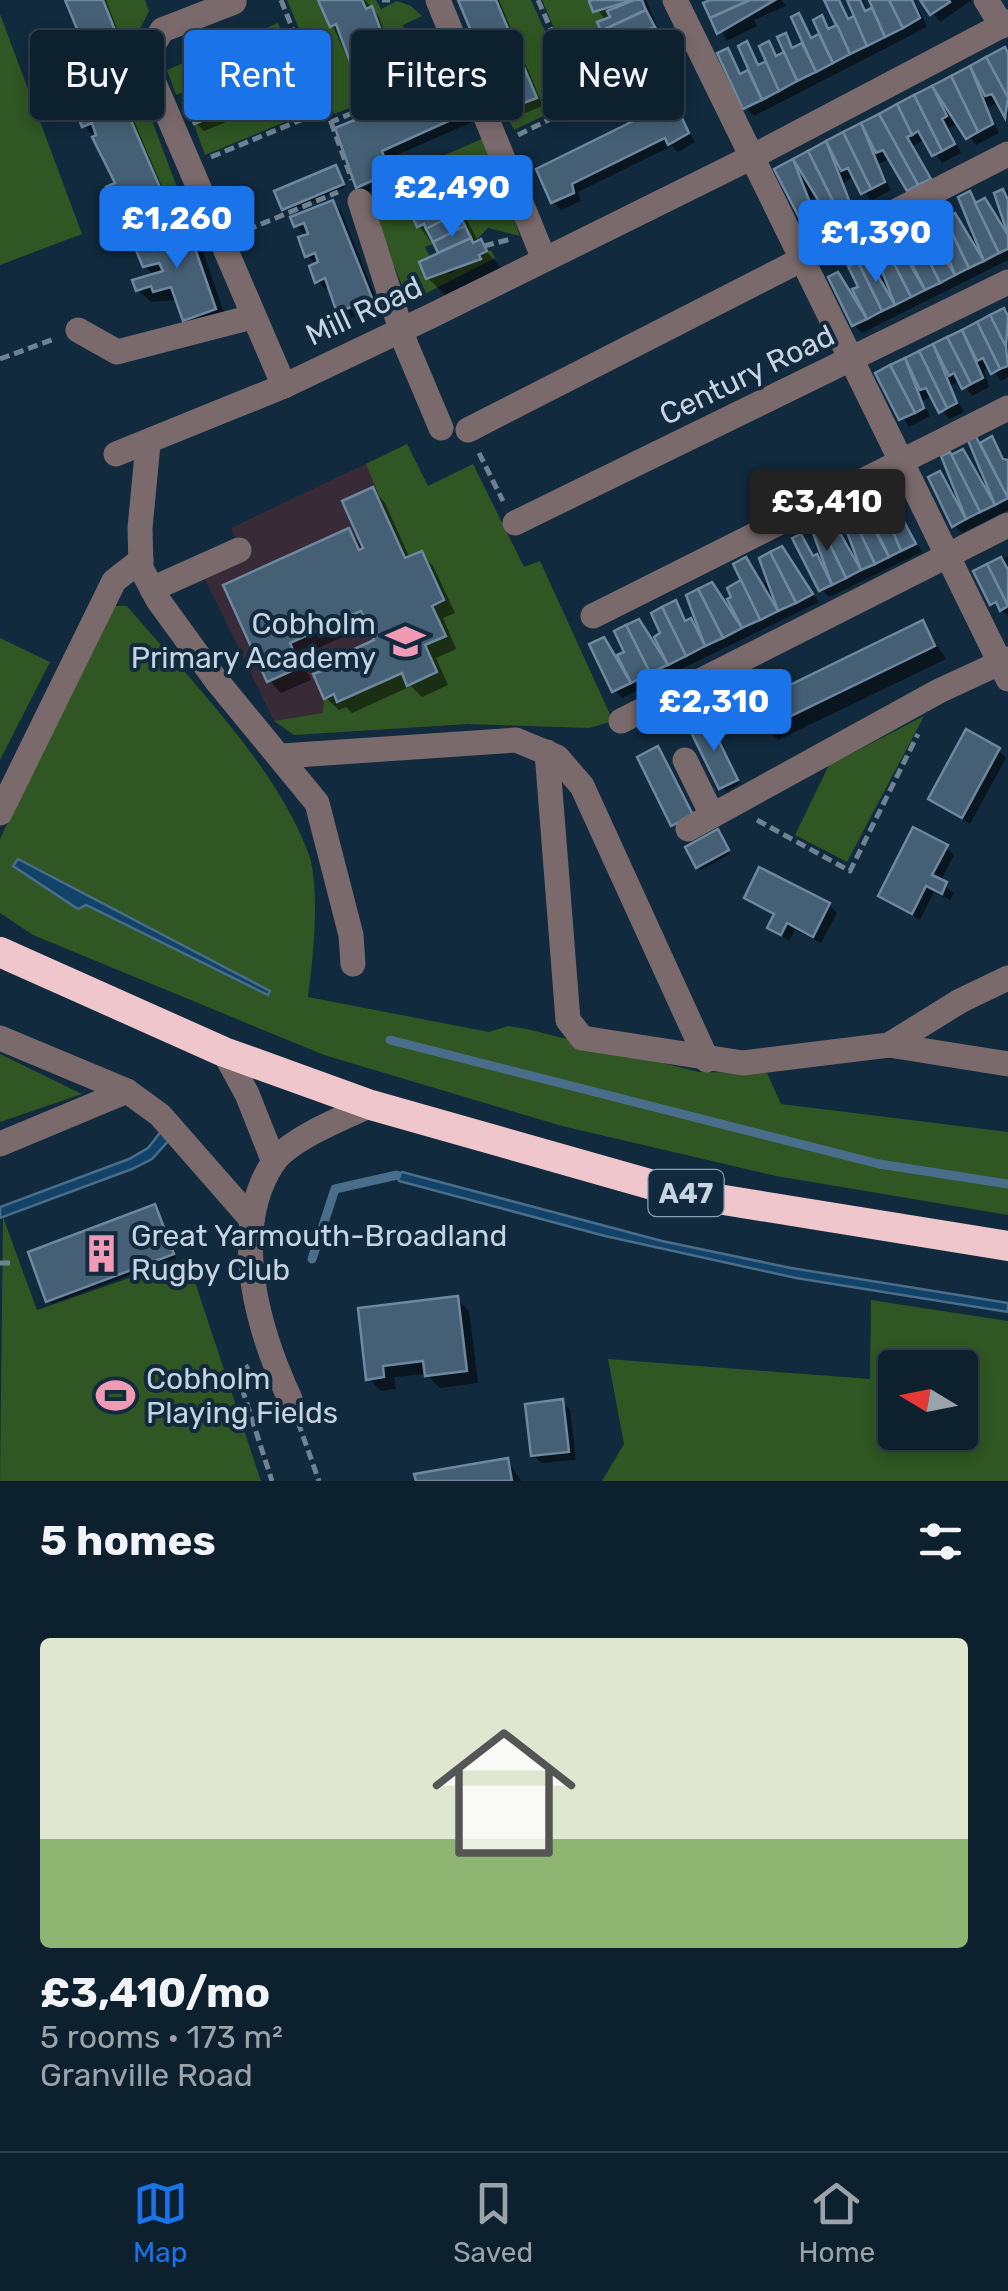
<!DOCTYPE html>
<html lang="en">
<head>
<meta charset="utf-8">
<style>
  :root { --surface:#0d202e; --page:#1b2d3a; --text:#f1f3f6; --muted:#9aa3aa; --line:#2d3e4a; --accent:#1a73e8 }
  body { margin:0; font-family:Rubik,sans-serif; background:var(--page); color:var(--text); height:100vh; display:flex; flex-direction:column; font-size:38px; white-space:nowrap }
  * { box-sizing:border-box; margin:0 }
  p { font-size:32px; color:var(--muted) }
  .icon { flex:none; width:55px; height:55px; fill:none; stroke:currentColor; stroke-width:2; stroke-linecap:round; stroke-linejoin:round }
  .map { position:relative; height:1481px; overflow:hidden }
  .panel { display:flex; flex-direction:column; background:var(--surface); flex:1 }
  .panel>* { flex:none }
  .guide { position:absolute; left:30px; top:30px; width:950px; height:90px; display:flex; gap:20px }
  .needle { width:65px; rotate:280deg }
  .controls { position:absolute; left:878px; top:1350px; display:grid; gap:20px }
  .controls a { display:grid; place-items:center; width:100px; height:100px; border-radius:10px; background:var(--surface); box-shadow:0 5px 15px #0003,0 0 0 2px var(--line); font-size:50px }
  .price { position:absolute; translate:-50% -85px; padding:0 22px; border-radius:10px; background:var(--accent); color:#fff; font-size:32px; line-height:65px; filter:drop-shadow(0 2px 5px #0008) }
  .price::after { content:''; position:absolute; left:50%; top:60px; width:30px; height:22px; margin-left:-15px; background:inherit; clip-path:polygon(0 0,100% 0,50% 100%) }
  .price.selected { background:#222; color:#fff }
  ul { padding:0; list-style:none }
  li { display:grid; align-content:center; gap:20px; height:530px; padding:0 40px }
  li span { display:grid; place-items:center; height:310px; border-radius:10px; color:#555 }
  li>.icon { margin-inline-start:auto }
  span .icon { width:180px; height:180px; fill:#fffc; stroke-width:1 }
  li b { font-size:42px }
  h2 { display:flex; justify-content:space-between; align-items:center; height:120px; padding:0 40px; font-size:42px }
  .chip { padding:0 35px; border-radius:10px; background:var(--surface); box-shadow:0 5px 15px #0003,0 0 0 2px var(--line); font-size:35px; line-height:90px }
  .chip.selected { background:var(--accent); color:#fff }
  .dock { display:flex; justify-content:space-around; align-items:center; height:140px; border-top:2px solid var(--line); background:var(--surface); font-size:28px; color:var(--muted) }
  .dock a { display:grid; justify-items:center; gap:5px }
  .dock .selected { color:var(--accent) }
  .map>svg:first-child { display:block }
  .education { fill:#382a36 }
  .green { fill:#2f5623; fill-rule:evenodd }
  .water { fill:#134268; stroke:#496e8c; stroke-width:2.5 }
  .shadow { fill:#0007 }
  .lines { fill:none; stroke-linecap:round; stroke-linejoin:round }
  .stream { stroke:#496e8c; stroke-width:9 }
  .building { fill:#455f75; stroke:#6d889f; stroke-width:2.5 }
  .path { stroke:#6f8292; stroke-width:5; stroke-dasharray:10 5; stroke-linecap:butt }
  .minor { stroke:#7a6a6c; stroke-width:25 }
  .highway { stroke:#eec6cb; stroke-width:30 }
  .labels { text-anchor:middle; stroke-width:8; stroke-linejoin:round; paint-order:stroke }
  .shield { fill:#112a3d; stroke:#90a1b0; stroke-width:2.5 }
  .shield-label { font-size:28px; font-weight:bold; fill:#c6d4e1 }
  .street-label { font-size:30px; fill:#c6d4e1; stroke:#112a3d }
  .poi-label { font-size:30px; fill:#c6d4e1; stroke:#112a3d; text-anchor:start }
</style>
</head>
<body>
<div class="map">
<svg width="1008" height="1481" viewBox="0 0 1008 1481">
  <rect width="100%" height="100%" fill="#112a3d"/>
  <polygon class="education" points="407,444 428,486 473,464 524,567 540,561 613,721 589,728 468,724 294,735 274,721 205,579 242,558 231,528"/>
  <g class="green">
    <polygon points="103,0 145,0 149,11 133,43 132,68 188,216 174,220 104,58 118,38"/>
    <polygon points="287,0 318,0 330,27 336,24 365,102 334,114"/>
    <polygon points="362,0 376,0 381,9 397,1 411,6 422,16 403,25 423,77 401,87 372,7 366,9"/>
    <polygon points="496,0 531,0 576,100 514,130 504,110 536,97"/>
    <polygon points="542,0 602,0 634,73 584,98"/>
    <polygon points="0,14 82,234 0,265"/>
    <polygon points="278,23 288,49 176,95 167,70"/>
    <polygon points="310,77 321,107 205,155 194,124"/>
    <polygon points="484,138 520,236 488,228 473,243 432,164 405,177 404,173"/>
    <polygon points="396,184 416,227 424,224 433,244 425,247 430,257 419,263 426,279 446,270 449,274 491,250 495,258 409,302 366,198"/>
    <polygon points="407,444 428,486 473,464 524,567 540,561 613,721 589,728 468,724 294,735 274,721 323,713 324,699 334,694 338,702 402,673 408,686 437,672 425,645 445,636 432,606 444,600 422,551 404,556 366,464"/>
    <path d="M110,606h17c60,71 148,158 181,246 13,33 5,110 0,145l181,35 19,-6 19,3 172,43 68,1 14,31 227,28v83l-232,-39 -214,-50 -238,-71 -291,-120 -33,-22v-74z"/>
    <polygon points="0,638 50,662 0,760"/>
    <polygon points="924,716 847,862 795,835 829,765"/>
    <polygon points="0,1054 82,1094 0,1122"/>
    <polygon points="3,1217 37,1310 187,1258 261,1481 0,1481"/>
    <path d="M871,1300l137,21v160h-406l22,-37 -16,-85 262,20zM895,1368h65v64h-65z"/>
  </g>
  <g class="water">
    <polygon points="18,859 270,991 268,995 86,905 78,909 13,866"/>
    <polygon points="162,1130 171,1138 152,1159 132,1169 0,1218 0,1207 129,1159 148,1148"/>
    <polygon points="402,1172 662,1241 791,1268 1008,1303 1008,1312 796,1278 605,1236 399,1181 397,1175"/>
  </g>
  <g class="shadow">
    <polygon points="68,0 106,0 124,47 100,58 112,69 180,229 186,227 199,240 227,321 197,332 185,319 178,300 151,302 138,290 155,276 145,266 151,238 141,242 133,234 127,211 116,204 119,184 97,132 92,134 84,126 86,103 100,63 89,52"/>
    <polygon points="321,0 365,0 379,17 408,95 375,109 367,101"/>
    <polygon points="461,0 499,0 543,106 515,117 506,109"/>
    <polygon points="591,0 646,0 674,67 644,80 638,74 629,77 621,69 626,48 624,43 616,46 608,38 606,21"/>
    <polygon points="705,0 781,0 786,6 754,20 757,26 727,41"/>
    <polygon points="831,0 838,0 851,21 857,18 849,0 863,0 868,12 876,9 871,0 914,0 927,27 754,116 746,108 728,51 743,75 752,71 747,44 761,66 770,62 769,44 779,57 788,53 785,36 795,49 806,44 798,16 814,40 823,35 821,18 831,31 840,26"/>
    <polygon points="923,0 972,0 940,22"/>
    <polygon points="295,44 303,52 316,85 204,131 196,123"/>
    <polygon points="1008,48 1008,118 999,102 987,108 999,133 976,145 960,122 949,128 961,153 942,163 926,139 913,146 937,187 917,198 891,158 878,164 891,190 871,201 855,176 843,183 855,209 836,219 820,194 809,200 823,226 813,231 805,223 777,170"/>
    <polygon points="457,92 472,122 388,159 391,169 359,187 338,130"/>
    <polygon points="674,104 695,142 678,152 672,146 578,192 581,201 561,210 553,202 539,170"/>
    <polygon points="432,167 448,183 479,243 501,268 496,276 445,295 428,278 441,255 419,226"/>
    <polygon points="338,172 345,187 288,212 285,208"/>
    <polygon points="393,174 395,181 366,194 360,189"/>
    <polygon points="1008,189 1008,260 862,333 854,325 838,275 851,293 861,288 866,260 882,278 889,274 897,245 910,263 920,258 926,230 939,249 949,244 940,212 947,220 955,216 968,234 977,229 969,194 978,204 984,201 997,219 1007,214 997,194"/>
    <polygon points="333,202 341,211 379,306 348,319 330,287 325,289 317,281 317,266 307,255 307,237 296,226"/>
    <polygon points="849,247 856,258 852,260 845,249"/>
    <polygon points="1008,309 1008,377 1001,381 990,366 984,370 989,387 972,396 961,381 950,386 964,412 949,419 933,396 922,401 930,416 909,427 879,374"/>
    <polygon points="975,438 982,444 991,439 1008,460 1008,510 962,533 954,525 939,474 950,489 958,485 963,452 978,475 985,471"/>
    <polygon points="884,487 922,552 829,597 821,589 801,537 815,557 826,552 827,515 845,543 854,538 846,522 856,517 856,501 873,529 882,524"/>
    <polygon points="373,490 385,503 410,559 421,554 433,566 455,613 443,618 456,649 436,658 448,685 422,697 411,686 352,713 346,707 339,710 326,698 377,642 370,625 300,656 311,680 281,693 269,680 348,531 366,549"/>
    <polygon points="782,549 819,602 622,698 614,690 603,640 616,658 627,653 639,622 652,640 664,634 675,603 688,622 698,616 712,585 725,603 734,599 744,581 745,560 761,585 772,580"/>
    <polygon points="1008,556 1008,616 992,603 976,573"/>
    <polygon points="922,623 946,659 778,740 766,728"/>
    <polygon points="711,725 740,784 725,791 692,729"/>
    <polygon points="998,750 1006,758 970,824 931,799"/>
    <polygon points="721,836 730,854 701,870 698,866"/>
    <polygon points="946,847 954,855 940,882 954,893 950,900 934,892 920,920 881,895"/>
    <polygon points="747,897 829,905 837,913 821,943 795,930 789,941 770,927 776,916"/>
    <polygon points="154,1207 176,1258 52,1304 49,1301"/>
    <polygon points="457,1299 469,1311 478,1383 440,1388 426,1374 394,1377 396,1389 381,1391 369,1379"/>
    <polygon points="562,1402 570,1410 576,1460 541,1463 533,1455"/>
    <polygon points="508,1461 521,1481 418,1481"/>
  </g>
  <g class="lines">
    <g class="stream">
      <polyline points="390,1040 879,1164 1008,1184"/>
      <polyline points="312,1259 335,1189 397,1175"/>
    </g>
  </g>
  <g class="building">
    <polygon points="65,0 103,0 118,38 87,53"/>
    <polygon points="318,0 362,0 366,9 372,6 401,87 365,102 336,24 330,27"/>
    <polygon points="458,0 496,0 537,98 504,110"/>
    <polygon points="634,0 642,0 646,10 601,31 597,22 610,17 607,11"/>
    <polygon points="634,0 593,12 589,1 592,0"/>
    <polygon points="710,0 750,0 710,18 703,3"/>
    <polygon points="750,0 775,0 717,34 710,18"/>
    <polygon points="824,0 839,0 848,19 854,16 867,46 850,54"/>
    <polygon points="847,0 860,0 865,11 872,8 885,37 867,46"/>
    <polygon points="869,0 889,0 903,28 885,37"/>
    <polygon points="889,0 912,0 920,18 903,28"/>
    <polygon points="920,0 949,0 950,2 930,15"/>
    <polygon points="646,10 655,27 620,40 617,35 606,40 601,31"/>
    <polygon points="799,13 811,38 819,34 833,63 816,72 791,17"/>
    <polygon points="822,15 828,29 837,25 850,54 833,63 813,20"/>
    <polygon points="655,27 660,41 615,61 611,51 623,46 620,40"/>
    <polygon points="786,33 792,48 802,43 816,72 797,81 777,37"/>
    <polygon points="296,41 310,77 194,124 184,92 288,49 286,44"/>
    <polygon points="660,41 668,58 634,73 631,66 619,70 615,61"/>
    <polygon points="747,41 758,65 767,61 779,91 762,100 738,46"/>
    <polygon points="769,41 776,56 784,52 797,81 779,91 759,46"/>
    <polygon points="1005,47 1008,53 1008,98 986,57"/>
    <polygon points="728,48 740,74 748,70 762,100 743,109 717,53"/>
    <polygon points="986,57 1008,98 1005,118 992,94 985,96 970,66"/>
    <polygon points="104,58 174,220 130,235 123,202 114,205 106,187 115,183 92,137 96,135 92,123 82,127 74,106 83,102 68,74"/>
    <polygon points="970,66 993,124 978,132 951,76"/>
    <polygon points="951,76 978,132 966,139 932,86"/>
    <polygon points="450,81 456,88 464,114 382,151 389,173 356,188 335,128"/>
    <polygon points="932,86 947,116 942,119 955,144 942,151 914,95"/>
    <polygon points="914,95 942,151 932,156 918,131 912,135 897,104"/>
    <polygon points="674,101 689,133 668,145 665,138 572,184 574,193 551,203 536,169"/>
    <polygon points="897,104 912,135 907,137 931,179 918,185 879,114"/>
    <polygon points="879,114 918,185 907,191 883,150 876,153 861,123"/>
    <polygon points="861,123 885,182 871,189 843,132"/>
    <polygon points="843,132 871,189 861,194 848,168 841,171 826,141"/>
    <polygon points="826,141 849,200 836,207 808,151"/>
    <polygon points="808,151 836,207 826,213 793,159"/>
    <polygon points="793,159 816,218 803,225 774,169"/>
    <polygon points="432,164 443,188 407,205 401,193 411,189 405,177"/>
    <polygon points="336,165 344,184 282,210 274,191"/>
    <polygon points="443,188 453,200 413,218 407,205"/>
    <polygon points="1003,189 1008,200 1008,235 994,193"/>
    <polygon points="970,191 999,253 984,261 958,197"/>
    <polygon points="985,198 1008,235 1008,249 999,253 975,203"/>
    <polygon points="333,200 372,298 337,313 325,278 315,283 309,266 318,262 315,253 305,257 298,237 308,234 304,223 294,227 290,217"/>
    <polygon points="453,200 459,212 426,229 424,224 417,227 413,218"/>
    <polygon points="940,209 969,268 955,275 931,214"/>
    <polygon points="459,212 465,226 433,242 426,229"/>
    <polygon points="955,213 984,261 969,268 945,218"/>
    <polygon points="187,225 216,309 183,321 171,287 153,292 151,286 136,291 132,280 163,271 159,263 143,267 135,248 149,243 148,237"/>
    <polygon points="465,226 471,238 438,253 433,242"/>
    <polygon points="926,227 955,275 940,283 915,233"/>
    <polygon points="915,233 940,283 925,290 910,260 917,257 907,237"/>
    <polygon points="471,238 473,243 481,239 487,251 479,255 481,259 426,279 419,262"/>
    <polygon points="897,242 925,290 911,297 886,248"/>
    <polygon points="886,248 911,297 895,305 875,253"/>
    <polygon points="867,257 895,305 882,311 858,262"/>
    <polygon points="858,262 882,311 867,319 852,289 858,287 848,266"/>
    <polygon points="838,272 867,319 852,326 828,277"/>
    <polygon points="1004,308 1008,316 1006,347 990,315"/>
    <polygon points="990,315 1006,347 1008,366 1000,369 977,322"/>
    <polygon points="977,322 1000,369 991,374 983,358 977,361 962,330"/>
    <polygon points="962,330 983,378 971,384 947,337"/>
    <polygon points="947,337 971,384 962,389 954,373 949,376 933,344"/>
    <polygon points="933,344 957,403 947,408 919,351"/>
    <polygon points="919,351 947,408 939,413 926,388 920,390 905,358"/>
    <polygon points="905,358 924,408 915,413 890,365"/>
    <polygon points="890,365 915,413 899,420 875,373"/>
    <polygon points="975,435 1008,498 995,505 967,438"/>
    <polygon points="992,436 1003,459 1008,460 1008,498 980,443"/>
    <polygon points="963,449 995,505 980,512 951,455"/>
    <polygon points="950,452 980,512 966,519 941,456"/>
    <polygon points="940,471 966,519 952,527 928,477"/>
    <polygon points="884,484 916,544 901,551 875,489"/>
    <polygon points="373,487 405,558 422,551 444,600 432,606 446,636 425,645 437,672 407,686 402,673 337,702 334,694 324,699 313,674 324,670 321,664 374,640 361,611 290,643 300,667 267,682 223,585 349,528 359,550 363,548 342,501"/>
    <polygon points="875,489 901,551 889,557 874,525 879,523 866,493"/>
    <polygon points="857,498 889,557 875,564 846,503"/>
    <polygon points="828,512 861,570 846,578 817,518"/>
    <polygon points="852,516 875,564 861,570 843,521"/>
    <polygon points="817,518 846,578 832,585 809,522"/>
    <polygon points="801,534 813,556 817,554 832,585 819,591 792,538"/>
    <polygon points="782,546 813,594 796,603 770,552"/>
    <polygon points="770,552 796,603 778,611 759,558"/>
    <polygon points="746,557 778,611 760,620 733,564"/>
    <polygon points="1001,557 1008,570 1008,606 987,564"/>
    <polygon points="987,564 1008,606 1000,611 996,602 990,605 973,571"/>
    <polygon points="741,580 760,620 742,628 727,599 731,597 727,588"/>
    <polygon points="712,582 742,628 723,638 698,589"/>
    <polygon points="698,589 723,638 705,646 686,595"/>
    <polygon points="676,600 685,621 691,618 705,646 686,656 662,607"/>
    <polygon points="662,607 686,656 668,665 654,637 660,633 651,613"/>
    <polygon points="639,619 668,665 650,673 626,625"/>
    <polygon points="923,620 935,646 764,729 751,704"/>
    <polygon points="626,625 650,673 631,683 617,655 624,652 614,631"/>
    <polygon points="604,637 631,683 612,692 589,644"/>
    <polygon points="708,719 738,780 719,789 689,728"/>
    <polygon points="966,729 1000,748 962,818 928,799"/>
    <polygon points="658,746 693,815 671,826 637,757"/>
    <polygon points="913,827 948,845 932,875 947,882 942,894 926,886 912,914 878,896"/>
    <polygon points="718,829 729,850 696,868 685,847"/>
    <polygon points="759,867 830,903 813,937 787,923 781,935 767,928 774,914 744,898"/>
    <polygon points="155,1204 174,1254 46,1302 28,1252"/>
    <polygon points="458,1296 467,1371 425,1376 423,1361 383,1366 384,1377 366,1380 358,1308"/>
    <polygon points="563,1399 569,1452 531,1456 525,1404"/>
    <polygon points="508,1458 512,1481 416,1481 414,1474"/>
  </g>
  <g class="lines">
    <g class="path">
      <polyline points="281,0 325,110"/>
      <polyline points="382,0 390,0"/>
      <polyline points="538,0 583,102"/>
      <polyline points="70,61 125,50"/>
      <polyline points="331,122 352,180"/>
      <polyline points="518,135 674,58"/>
      <polyline points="211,157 325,110 331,122 444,75"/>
      <polyline points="247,230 338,192"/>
      <polyline points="484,246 511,239"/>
      <polyline points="0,359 54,339"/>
      <polyline points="479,453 503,501"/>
      <polyline points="757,820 850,871 918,734"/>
      <polyline points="0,1263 12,1263"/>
      <polyline points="249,1366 237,1373 272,1481"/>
      <polyline points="298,1422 319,1481"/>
    </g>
    <g class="minor">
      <polyline points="438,0 544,259"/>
      <polyline points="675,0 1008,679"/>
      <polyline points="986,0 1002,26"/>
      <polyline points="234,2 162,30 148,54 154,83 284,386"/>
      <polyline points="360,201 406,345 441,428"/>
      <polyline points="78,330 117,352 252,317"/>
      <polyline points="468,430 1008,154"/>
      <polyline points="148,444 140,528 141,568 158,600 216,680 317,803 351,935 353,964"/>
      <polyline points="116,454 284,386 431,316 750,158 1008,22"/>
      <polyline points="515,523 1008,282"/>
      <polyline points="152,589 239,550"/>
      <polyline points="593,616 1008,408"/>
      <polyline points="621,721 1008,525"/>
      <polyline points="547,752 568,1020 582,1038 743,1063 889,1045 1008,1064"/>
      <polyline points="282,756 516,740 557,757 582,786 707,1060"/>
      <polyline points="685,760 712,815"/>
      <polyline points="0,813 114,581 141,560"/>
      <polyline points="688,829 939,691 1008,659"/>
      <polyline points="0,1038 127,1091 160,1115 252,1220"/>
      <polyline points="889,1045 960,1001 1008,978"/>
      <polyline points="224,1052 247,1094 274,1162"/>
      <polyline points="0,1144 127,1091"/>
      <path d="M290,1399c-31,-67 -62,-167 -17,-236 16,-24 72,-46 98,-58"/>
    </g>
    <polyline class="highway" points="0,952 224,1052 371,1105 681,1193 1008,1246"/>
  </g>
  <defs>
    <symbol id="school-bare" viewBox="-9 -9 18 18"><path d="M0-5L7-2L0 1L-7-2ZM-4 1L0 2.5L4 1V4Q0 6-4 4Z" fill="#f09ab5" stroke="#112a3d" stroke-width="2.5" paint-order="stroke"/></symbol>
    <symbol id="building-bare" viewBox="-9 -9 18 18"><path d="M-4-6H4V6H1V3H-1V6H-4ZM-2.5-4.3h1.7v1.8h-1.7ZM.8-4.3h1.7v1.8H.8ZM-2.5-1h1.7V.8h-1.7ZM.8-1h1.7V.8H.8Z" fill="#f09ab5" stroke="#112a3d" stroke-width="2.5" paint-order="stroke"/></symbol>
    <symbol id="stadium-bare" viewBox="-9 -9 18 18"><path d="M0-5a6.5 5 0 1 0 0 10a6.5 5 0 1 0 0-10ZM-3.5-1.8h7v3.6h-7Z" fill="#f09ab5" stroke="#112a3d" stroke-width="2.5" paint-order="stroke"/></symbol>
  </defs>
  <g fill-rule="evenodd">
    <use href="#school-bare" x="378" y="614" width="55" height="55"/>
    <use href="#building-bare" x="74" y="1226" width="55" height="55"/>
    <use href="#stadium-bare" x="88" y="1368" width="55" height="55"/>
  </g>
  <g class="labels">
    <rect class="shield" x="648.5" y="1170" width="75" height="46" rx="8"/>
    <g class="shield-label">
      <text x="686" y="1203">A47</text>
    </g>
    <g class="street-label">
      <text transform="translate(364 311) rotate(-25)" y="10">Mill Road</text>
      <text transform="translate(747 375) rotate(-26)" y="10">Century Road</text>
    </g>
    <g class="poi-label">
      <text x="376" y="634" text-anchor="end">Cobholm<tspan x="376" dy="34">Primary Academy</tspan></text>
      <text x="131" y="1246">Great Yarmouth-Broadland<tspan x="131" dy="34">Rugby Club</tspan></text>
      <text x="146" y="1389">Cobholm<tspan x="146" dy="34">Playing Fields</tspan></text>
    </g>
  </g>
</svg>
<div class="controls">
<a><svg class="needle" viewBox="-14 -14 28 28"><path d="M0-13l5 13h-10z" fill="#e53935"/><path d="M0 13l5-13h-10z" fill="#9aa3aa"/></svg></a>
</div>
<b class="price" style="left:452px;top:240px">£2,490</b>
<b class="price" style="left:177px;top:271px">£1,260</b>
<b class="price" style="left:876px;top:285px">£1,390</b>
<b class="price selected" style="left:827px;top:554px">£3,410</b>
<b class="price" style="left:714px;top:754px">£2,310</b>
<div class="guide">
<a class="chip">Buy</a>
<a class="chip selected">Rent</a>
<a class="chip">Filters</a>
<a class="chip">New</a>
</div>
</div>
<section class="panel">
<h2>5 homes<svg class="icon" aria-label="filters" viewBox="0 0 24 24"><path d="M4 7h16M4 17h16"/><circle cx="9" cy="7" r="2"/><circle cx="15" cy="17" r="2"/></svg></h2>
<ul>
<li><span style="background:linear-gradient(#dfe7d0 65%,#8fb573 0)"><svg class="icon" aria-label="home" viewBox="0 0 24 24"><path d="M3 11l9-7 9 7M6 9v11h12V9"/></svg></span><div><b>£3,410/mo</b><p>5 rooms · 173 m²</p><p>Granville Road</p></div></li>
</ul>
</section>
<nav class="dock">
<a class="selected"><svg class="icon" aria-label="map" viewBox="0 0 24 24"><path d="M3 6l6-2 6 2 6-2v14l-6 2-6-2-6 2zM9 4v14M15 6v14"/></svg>Map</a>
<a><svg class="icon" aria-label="saved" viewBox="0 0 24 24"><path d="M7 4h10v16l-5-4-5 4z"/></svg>Saved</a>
<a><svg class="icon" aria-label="home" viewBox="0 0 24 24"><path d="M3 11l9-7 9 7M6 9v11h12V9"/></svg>Home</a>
</nav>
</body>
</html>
